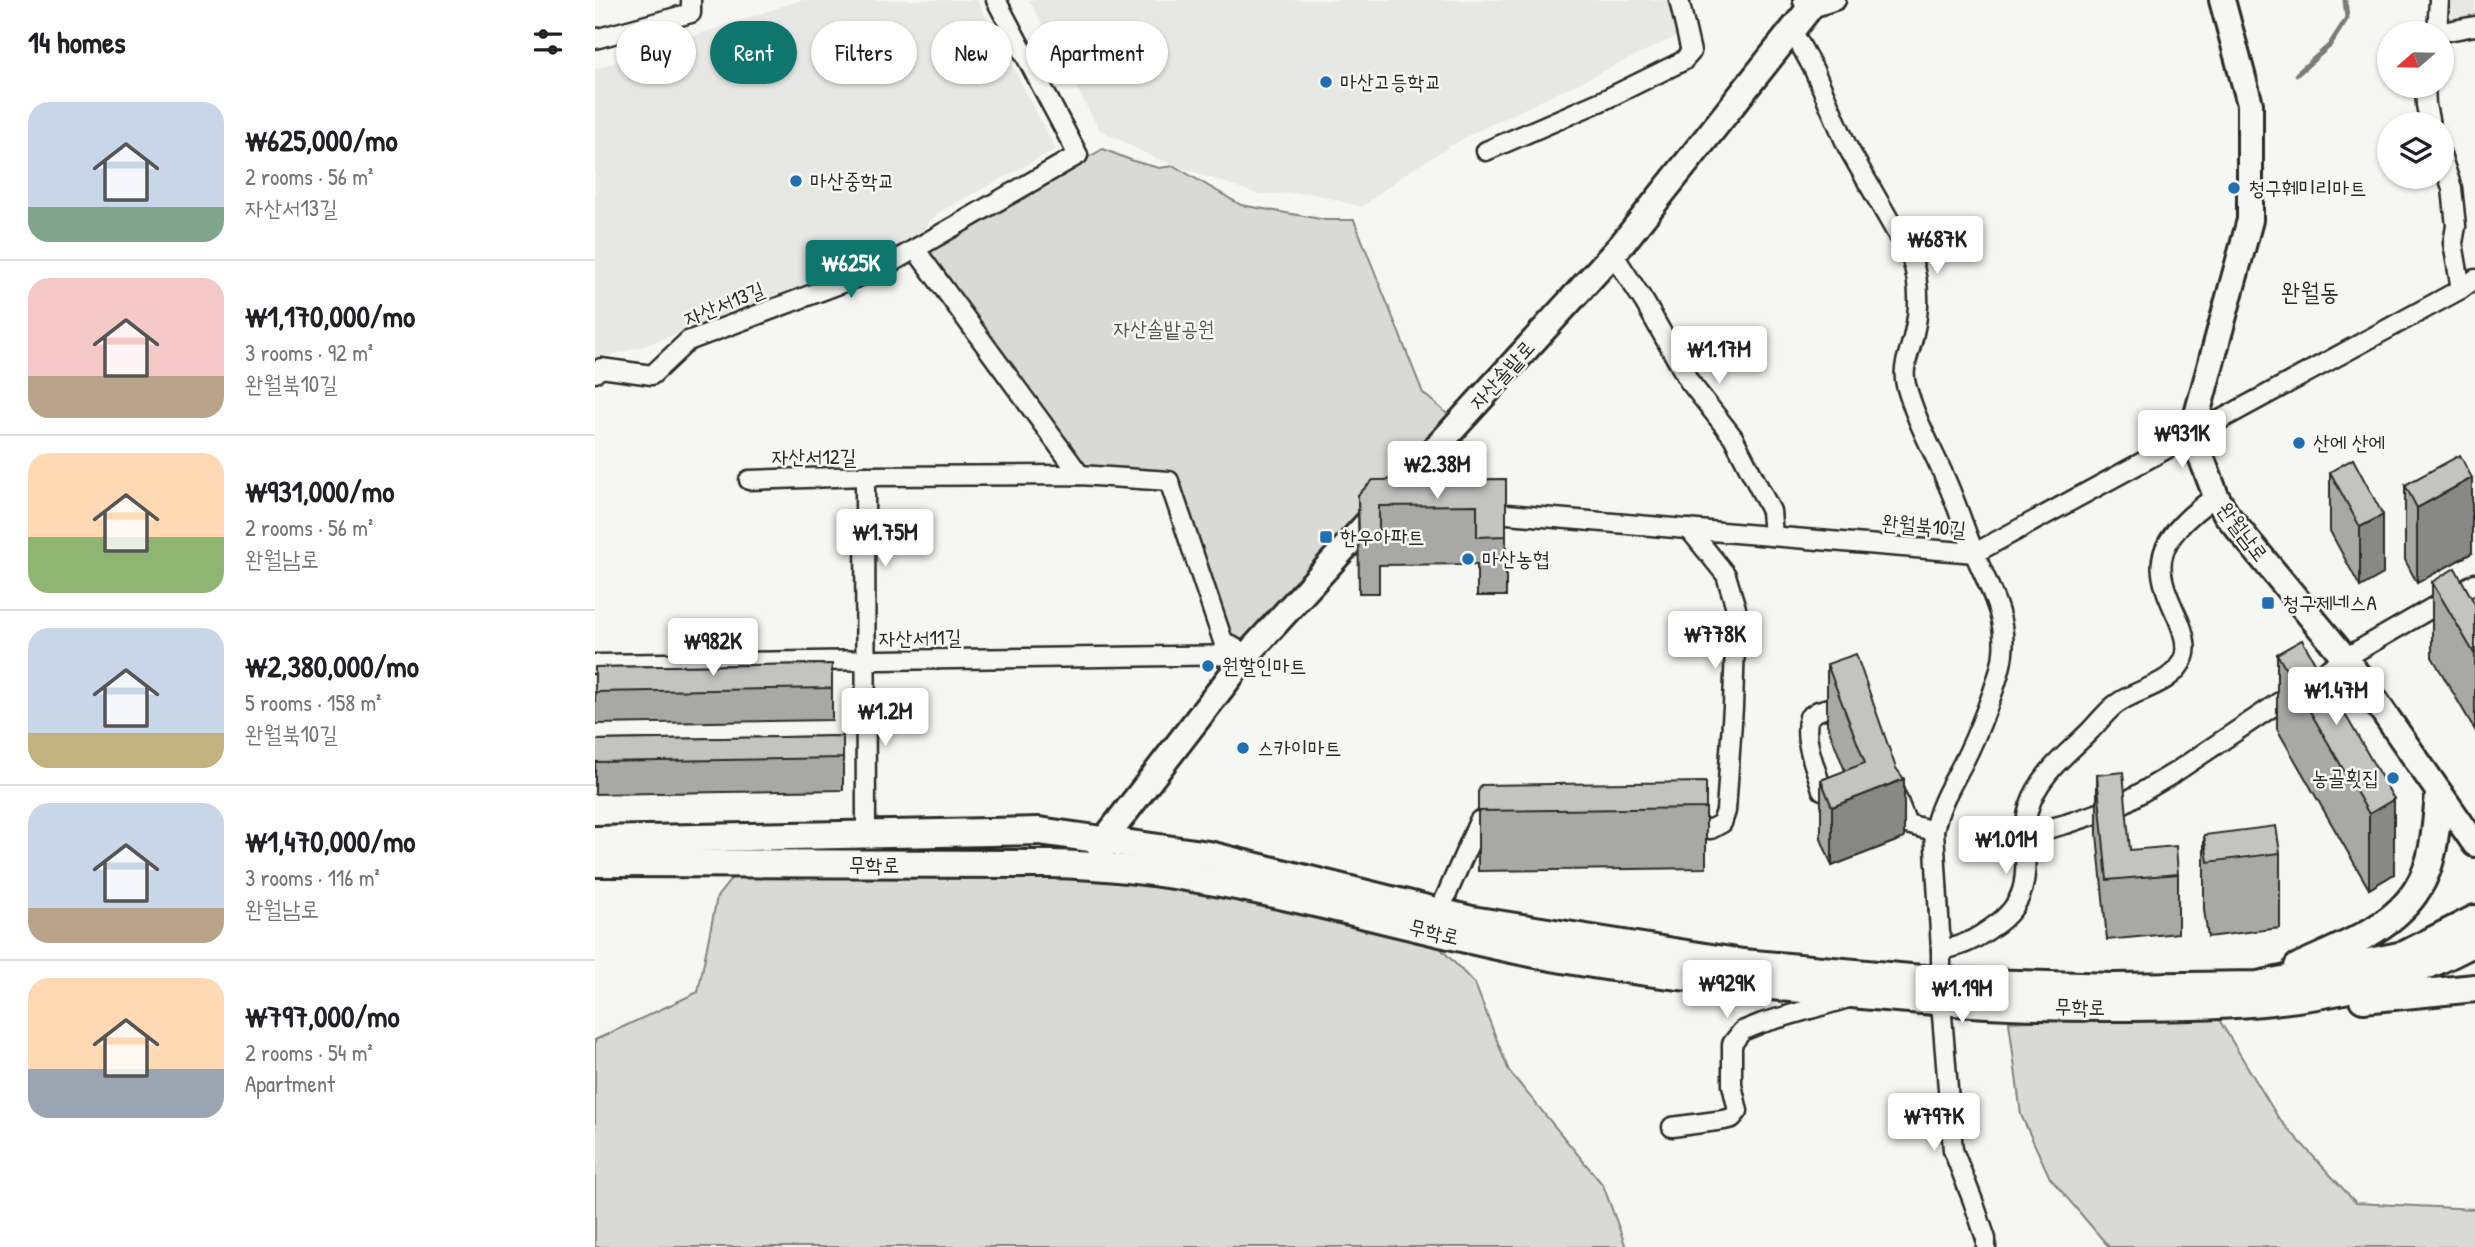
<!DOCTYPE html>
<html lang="en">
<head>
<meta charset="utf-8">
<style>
  :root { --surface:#fff; --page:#f6f6f6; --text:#202124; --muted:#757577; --line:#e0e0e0; --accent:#0f766e }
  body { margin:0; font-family:"Patrick Hand","Poor Story",sans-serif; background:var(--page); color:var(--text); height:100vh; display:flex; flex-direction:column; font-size:26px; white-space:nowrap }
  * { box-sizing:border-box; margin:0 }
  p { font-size:23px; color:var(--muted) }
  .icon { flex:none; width:38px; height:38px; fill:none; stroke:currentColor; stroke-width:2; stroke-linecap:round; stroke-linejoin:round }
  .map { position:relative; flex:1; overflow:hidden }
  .details { display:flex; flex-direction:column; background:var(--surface); width:595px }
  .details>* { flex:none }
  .top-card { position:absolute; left:21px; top:21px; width:665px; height:63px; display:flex; gap:14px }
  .needle { width:46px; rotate:250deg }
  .buttons { position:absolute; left:1782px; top:21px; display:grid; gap:14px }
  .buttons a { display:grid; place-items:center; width:77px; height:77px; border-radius:50%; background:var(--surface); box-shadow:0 2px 5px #0004; font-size:35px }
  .price { position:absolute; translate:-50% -60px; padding:0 16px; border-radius:7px; background:#fff; color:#222; font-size:23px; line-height:46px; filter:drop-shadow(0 2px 4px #0008) }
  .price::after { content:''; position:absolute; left:50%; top:42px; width:21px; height:16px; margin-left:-10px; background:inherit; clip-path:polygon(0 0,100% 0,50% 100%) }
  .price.active { background:var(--accent); color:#fff }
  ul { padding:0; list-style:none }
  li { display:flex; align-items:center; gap:21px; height:175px; padding:0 28px }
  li+li { border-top:2px solid var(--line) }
  li span { display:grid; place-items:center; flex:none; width:196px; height:140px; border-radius:21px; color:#555 }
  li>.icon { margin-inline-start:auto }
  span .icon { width:84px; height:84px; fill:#fffc; stroke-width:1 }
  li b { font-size:30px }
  h2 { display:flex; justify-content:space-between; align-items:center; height:84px; padding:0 28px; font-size:30px }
  .pill { padding:0 24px; border-radius:32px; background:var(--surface); box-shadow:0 2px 5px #0004; font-size:24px; line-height:63px }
  .pill.active { background:var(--accent); color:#fff }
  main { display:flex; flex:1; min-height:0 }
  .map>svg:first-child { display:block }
  .built { fill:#e7e7e3 }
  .green { fill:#d9d9d5; stroke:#828280; stroke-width:2 }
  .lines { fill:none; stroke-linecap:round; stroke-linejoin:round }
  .stream { stroke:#7a7a78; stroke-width:5 }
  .minor-casing { stroke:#2b2b2b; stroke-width:23 }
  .secondary-casing { stroke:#2b2b2b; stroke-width:30 }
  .primary-casing { stroke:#2b2b2b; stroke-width:32 }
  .minor { stroke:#f6f6f2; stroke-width:18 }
  .secondary { stroke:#f6f6f2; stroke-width:24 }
  .primary { stroke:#f6f6f2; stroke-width:26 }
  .wall { fill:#a8a8a5; stroke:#2b2b2b; stroke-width:2 }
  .shaded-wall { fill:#888886; stroke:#2b2b2b; stroke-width:2 }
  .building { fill:#c3c3c0; stroke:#2b2b2b; stroke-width:2 }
  .poi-dot { fill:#1f6fb2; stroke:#f6f6f2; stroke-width:2.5 }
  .labels { text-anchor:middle; stroke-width:5; stroke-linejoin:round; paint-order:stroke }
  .poi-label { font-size:21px; fill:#2b2b2b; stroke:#f6f6f2; text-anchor:start }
  .street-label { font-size:21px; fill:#2b2b2b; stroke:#f6f6f2 }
  .park-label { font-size:21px; fill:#565656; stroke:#f6f6f2 }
  .quarter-label { font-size:24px; fill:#2b2b2b; stroke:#f6f6f2 }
</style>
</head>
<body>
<main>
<section class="details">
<h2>14 homes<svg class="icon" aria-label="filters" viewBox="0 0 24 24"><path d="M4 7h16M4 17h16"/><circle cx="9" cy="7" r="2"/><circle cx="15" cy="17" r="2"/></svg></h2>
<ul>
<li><span style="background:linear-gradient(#c9d6e8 75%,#7fa58c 0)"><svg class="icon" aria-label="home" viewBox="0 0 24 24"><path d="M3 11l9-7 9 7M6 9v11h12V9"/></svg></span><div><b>₩625,000/mo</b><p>2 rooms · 56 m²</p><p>자산서13길</p></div></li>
<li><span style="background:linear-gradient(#f6c9c9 70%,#b9a48a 0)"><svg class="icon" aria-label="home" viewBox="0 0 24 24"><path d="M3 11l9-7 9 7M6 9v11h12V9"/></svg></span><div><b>₩1,170,000/mo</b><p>3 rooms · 92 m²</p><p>완월북10길</p></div></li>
<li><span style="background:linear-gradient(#ffd9b3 60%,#8fb573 0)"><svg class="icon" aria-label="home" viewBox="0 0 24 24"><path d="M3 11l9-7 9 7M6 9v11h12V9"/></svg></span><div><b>₩931,000/mo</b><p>2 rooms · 56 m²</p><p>완월남로</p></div></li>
<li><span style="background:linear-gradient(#c9d6e8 75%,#c2b280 0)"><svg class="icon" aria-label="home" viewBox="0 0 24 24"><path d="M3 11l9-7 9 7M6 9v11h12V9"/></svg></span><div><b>₩2,380,000/mo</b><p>5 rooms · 158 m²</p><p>완월북10길</p></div></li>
<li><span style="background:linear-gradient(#c9d6e8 75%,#b9a48a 0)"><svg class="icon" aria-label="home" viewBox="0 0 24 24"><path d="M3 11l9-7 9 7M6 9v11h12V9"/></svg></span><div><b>₩1,470,000/mo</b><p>3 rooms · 116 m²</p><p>완월남로</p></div></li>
<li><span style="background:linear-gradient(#ffd9b3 65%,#9aa5b1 0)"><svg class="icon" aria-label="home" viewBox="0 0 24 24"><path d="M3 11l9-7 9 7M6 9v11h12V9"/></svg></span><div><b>₩797,000/mo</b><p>2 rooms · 54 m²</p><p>Apartment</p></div></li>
</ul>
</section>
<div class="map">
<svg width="1880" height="1247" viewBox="0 0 1880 1247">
  <rect width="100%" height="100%" fill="#f6f6f2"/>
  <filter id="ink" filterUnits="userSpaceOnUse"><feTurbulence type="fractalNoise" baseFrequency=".0143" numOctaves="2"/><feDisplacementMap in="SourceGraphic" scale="14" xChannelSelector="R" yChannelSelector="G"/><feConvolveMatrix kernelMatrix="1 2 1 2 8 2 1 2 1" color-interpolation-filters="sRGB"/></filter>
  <g filter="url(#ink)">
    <g class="built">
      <polygon points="206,0 382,0 461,149 343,213 308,251 43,348 0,359 0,69"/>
      <polygon points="434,0 1072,0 1082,36 874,135 808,175 767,207 715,193 663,194 559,158 504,129"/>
      <polygon points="1848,0 1880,0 1880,22 1850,23"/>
    </g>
    <g class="green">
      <polygon points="508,149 538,161 564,168 579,166 646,205 731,220 759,220 828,393 857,418 648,647 632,638 578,476 491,470 329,250"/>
      <polygon points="443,862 823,925 880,984 914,1071 1008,1185 1031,1247 0,1247 0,1040 103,992 122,897 140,874"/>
      <polygon points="1620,1013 1684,1119 1761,1203 1880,1209 1880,1247 1514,1247 1455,1178 1426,1115 1414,1022"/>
    </g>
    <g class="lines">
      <polyline class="stream" points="1702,74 1734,46 1752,18 1750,0"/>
      <defs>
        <g id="minor">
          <polyline points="1214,9 1241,0"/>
          <path d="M1197,30l22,40 33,76 65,114c8,25 8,48 2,73 -3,18 -13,33 -8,52 9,33 25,62 39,93 11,24 19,50 29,74 14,34 33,64 29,101 -2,25 -28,87 -40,110 -12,23 -24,42 -29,68l7,119v53l12,147 20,51 13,38v8"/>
          <polyline points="1842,33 1880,26"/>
          <polyline points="1842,33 1844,0"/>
          <polyline points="0,39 96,13 96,0"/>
          <polyline points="1830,86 1831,105 1835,124"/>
          <polyline points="891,151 1011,99 1088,61 1096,52 1084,0"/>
          <polyline points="1846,155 1857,188 1861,226 1858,243 1866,289"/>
          <polyline points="320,249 485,475"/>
          <polyline points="1018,254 1050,303 1094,381 1138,437 1176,511 1178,536"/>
          <polyline points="0,373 6,368 57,375 93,341 287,268 483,155 401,0"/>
          <polyline points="270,476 271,833"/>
          <polyline points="154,480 270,476 485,475 574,481 628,641 652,655"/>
          <polyline points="888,512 1380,553 1866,289 1880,279"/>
          <polyline points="0,664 652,655"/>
          <path d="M1227,790c-6,-22 -20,-51 -13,-73l9,-6 30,-9"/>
          <polyline points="1301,796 1312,824 1339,831"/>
          <polyline points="1090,828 1116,829 1127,823 1131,811 1138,707 1141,608 1131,575 1094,529"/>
          <polyline points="1430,835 1471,824 1522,807 1579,773 1750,658 1880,583"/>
          <polyline points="844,912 884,821 904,822"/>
          <path d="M1346,950c23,-4 35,-11 53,-24 56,-39 14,-86 42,-135 13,-24 34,-40 53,-59 9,-9 17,-20 26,-27 22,-17 58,-19 69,-48 4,-10 -1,-27 -5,-36 -8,-18 -20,-41 -17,-61 3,-26 34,-50 54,-64"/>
          <polyline points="1077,1127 1129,1120 1137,1118 1143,1111 1137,1085 1137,1044 1147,1031 1167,1023 1257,997"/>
        </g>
        <g id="secondary">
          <polyline points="1627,0 1655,104 1655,220 1597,433 1621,496 1631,514 1755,664 1880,844"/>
          <polyline points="505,856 509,840 652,655 1027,244 1214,9 1211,0"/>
        </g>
        <g id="primary">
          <polyline points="0,840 444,831 614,855 877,920 1148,963 1360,982 1518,987 1663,985 1809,955 1880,919"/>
          <path d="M0,863l455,1c160,3 315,55 471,87 103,21 206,31 310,41 99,10 198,16 298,15 96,0 195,-4 287,-37 20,-8 39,-18 59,-28"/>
          <path d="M1703,967c41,-19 96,-38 120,-79 17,-27 18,-63 21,-94"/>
          <polyline points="1768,999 1880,988"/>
        </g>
      </defs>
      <use href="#minor" class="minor-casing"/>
      <use href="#secondary" class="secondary-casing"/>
      <use href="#primary" class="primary-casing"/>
      <use href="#minor" class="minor"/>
      <use href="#secondary" class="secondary"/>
      <use href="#primary" class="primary"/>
    </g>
    <g class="wall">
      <polygon points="1758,459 1788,574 1765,587 1735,531 1735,472"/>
      <polygon points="911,479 911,596 882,596 882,564 784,565 784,593 764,593 763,495"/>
      <polygon points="1810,485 1877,553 1822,583 1810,560"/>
      <polygon points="1837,582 1880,604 1880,730 1837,657"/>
      <polygon points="1707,640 1799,874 1774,889 1682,729 1682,654"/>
      <polygon points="237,664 237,720 0,724 0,667"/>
      <polygon points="1232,664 1309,838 1237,866 1226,839 1226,780 1250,771 1232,724"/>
      <polygon points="248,736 248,790 0,794 0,740"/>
      <polygon points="1502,775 1535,850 1583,874 1583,933 1512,940 1502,834"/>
      <polygon points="1111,782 1111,868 883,871 883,792"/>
      <polygon points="1609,835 1685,853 1685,928 1613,937 1609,910"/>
    </g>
    <g class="shaded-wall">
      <polygon points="1877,478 1877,553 1822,583 1822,508"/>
      <polygon points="1788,515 1788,574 1765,587 1765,527"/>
      <polygon points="1309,779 1309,838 1237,866 1237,807"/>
      <polygon points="1799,799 1799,874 1774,889 1774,814"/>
    </g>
    <g class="building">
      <polygon points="1865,455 1877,478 1822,508 1810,485"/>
      <polygon points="1758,459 1788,515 1765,527 1735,472"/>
      <polygon points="911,479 911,536 882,537 882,505 784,506 784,534 764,534 763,495 778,480"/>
      <polygon points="1860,568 1880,604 1880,655 1837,582"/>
      <polygon points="1707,640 1799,799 1774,814 1682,654"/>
      <polygon points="1261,654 1301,768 1309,779 1237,807 1226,780 1270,763 1232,664"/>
      <polygon points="237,664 237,688 0,692 0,667"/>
      <polygon points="248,736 248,758 0,762 0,740"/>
      <polygon points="1528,772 1535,850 1581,846 1583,874 1512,880 1502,775"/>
      <polygon points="1111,782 1111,808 883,811 883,792 886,785"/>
      <polygon points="1681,826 1685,853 1613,862 1609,835"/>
    </g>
  </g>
  <g class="poi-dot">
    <circle cx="731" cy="82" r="7"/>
    <circle cx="201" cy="181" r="7"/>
    <circle cx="1639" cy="188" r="7"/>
    <circle cx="1704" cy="443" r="7"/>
    <rect x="724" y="530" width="14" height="14" rx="3.5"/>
    <circle cx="873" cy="559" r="7"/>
    <rect x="1666" y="596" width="14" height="14" rx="3.5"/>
    <circle cx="613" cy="666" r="7"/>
    <circle cx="648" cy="748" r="7"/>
    <circle cx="1798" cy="778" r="7"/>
  </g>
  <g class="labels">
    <g class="poi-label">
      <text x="745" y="89">마산고등학교</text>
      <text x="215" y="188">마산중학교</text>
      <text x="1653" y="195">청구훼미리마트</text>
      <text x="1718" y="450">산에 산에</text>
      <text x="745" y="544">한우아파트</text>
      <text x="887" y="566">마산농협</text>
      <text x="1687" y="610">청구제네스A</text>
      <text x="627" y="673">원할인마트</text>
      <text x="662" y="755">스카이마트</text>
      <text x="1784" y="785" text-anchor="end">농골횟집</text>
    </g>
    <g class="street-label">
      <text transform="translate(129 304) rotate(-22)" y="7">자산서13길</text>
      <text transform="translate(907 375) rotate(-48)" y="7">자산솔밭로</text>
      <text x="219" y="464">자산서12길</text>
      <text transform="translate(1329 526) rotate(5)" y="7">완월북10길</text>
      <text transform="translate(1648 532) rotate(53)" y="7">완월남로</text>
      <text transform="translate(325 638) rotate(-1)" y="7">자산서11길</text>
      <text x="279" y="872">무학로</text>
      <text transform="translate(839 932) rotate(13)" y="7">무학로</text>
      <text transform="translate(1485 1007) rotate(1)" y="7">무학로</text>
    </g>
    <g class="park-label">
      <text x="569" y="336">자산솔밭공원</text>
    </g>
    <g class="quarter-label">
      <text x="1715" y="300">완월동</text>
    </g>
  </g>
</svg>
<div class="buttons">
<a><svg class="needle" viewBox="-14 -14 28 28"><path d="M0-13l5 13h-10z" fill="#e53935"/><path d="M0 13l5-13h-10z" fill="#757577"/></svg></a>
<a><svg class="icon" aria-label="layers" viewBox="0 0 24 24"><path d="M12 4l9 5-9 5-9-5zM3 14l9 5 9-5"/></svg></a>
</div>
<b class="price" style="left:1342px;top:276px">₩687K</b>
<b class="price active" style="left:256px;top:300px">₩625K</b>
<b class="price" style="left:1124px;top:386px">₩1.17M</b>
<b class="price" style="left:1587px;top:470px">₩931K</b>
<b class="price" style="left:842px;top:501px">₩2.38M</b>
<b class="price" style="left:290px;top:569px">₩1.75M</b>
<b class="price" style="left:1120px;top:671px">₩778K</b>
<b class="price" style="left:118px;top:678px">₩982K</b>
<b class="price" style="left:1741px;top:727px">₩1.47M</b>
<b class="price" style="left:290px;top:748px">₩1.2M</b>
<b class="price" style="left:1411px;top:876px">₩1.01M</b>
<b class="price" style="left:1132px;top:1020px">₩929K</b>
<b class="price" style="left:1367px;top:1025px">₩1.19M</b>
<b class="price" style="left:1339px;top:1153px">₩797K</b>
<div class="top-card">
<a class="pill">Buy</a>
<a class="pill active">Rent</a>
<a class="pill">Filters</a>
<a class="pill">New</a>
<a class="pill">Apartment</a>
</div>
</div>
</main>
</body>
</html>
